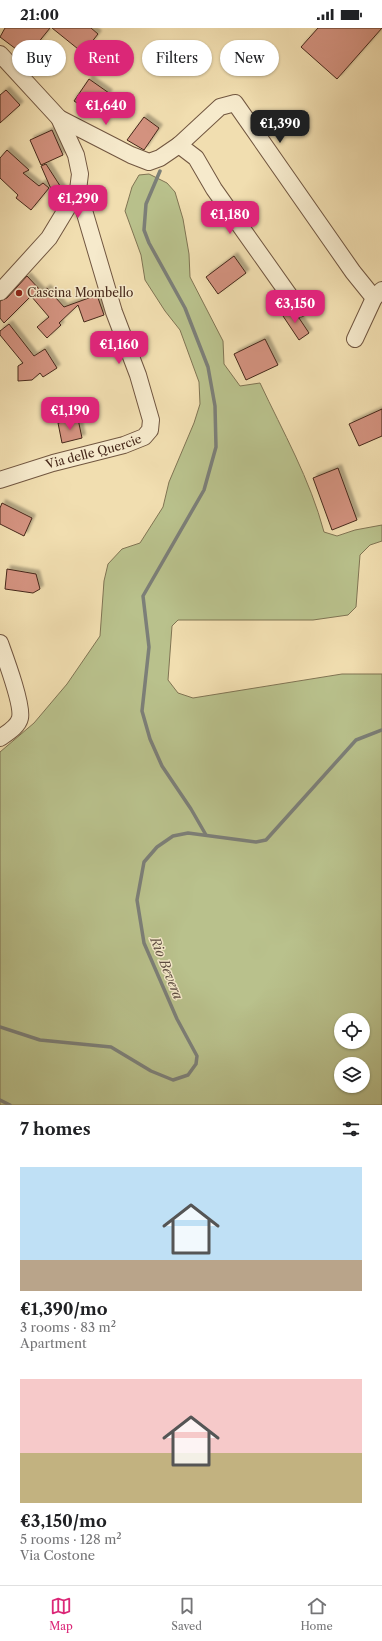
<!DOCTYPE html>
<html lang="en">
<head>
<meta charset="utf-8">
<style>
  :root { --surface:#fff; --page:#f6f6f6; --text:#202124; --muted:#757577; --line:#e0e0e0; --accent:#db2777 }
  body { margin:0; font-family:"Libre Caslon Text",serif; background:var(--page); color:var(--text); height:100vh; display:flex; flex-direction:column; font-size:15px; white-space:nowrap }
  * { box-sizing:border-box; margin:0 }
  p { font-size:13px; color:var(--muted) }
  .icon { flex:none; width:22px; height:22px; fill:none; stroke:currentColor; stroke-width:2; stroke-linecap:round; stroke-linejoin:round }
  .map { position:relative; height:1077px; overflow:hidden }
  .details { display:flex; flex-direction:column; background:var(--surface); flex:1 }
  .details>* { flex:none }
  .guide { position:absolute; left:12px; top:12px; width:358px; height:36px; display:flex; gap:8px }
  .tools { position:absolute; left:334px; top:985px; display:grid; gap:8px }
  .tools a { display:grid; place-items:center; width:36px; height:36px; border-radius:50%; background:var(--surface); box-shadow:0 1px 3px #0004; font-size:20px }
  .price { position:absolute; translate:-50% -34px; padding:0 9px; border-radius:8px; background:var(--accent); color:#fff; font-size:13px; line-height:26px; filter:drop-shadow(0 1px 2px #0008) }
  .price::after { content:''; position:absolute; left:50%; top:24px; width:12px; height:9px; margin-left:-6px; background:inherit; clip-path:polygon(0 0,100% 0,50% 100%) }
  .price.on { background:#222; color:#fff }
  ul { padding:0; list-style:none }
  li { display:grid; align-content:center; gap:8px; height:212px; padding:0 20px }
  li span { display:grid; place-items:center; height:124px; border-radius:0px; color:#555 }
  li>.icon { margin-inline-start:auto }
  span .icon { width:72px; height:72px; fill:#fffc; stroke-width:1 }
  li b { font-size:17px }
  h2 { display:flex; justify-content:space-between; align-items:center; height:48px; padding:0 20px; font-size:17px }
  .pill { padding:0 14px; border-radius:18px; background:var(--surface); box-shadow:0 1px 3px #0004; font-size:14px; line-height:36px }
  .pill.on { background:var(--accent); color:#fff }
  .status { display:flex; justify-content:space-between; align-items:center; height:28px; padding:0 20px; background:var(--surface); direction:ltr }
  .status svg { height:11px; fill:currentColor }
  .menu { display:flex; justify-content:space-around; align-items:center; height:56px; border-top:1px solid var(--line); background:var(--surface); font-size:11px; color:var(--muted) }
  .menu a { display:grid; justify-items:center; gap:2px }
  .menu .on { color:var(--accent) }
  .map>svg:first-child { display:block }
  .green { fill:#b9c18c; stroke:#807453; fill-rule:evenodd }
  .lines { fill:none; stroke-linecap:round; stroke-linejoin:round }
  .stream { stroke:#7c7f78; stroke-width:3.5 }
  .building { fill:#d3927f; stroke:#46281a; filter:url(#shadow) }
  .minor-casing { stroke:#715640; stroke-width:18 }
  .minor { stroke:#f6eacc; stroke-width:16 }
  .poi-dot { fill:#8f2418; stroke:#f6eacc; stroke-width:1.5 }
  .labels { text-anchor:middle; stroke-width:3; stroke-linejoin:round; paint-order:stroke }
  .poi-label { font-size:12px; fill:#46281a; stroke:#f6eacc; text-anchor:start }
  .street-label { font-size:12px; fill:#46281a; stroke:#f6eacc }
  .water-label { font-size:13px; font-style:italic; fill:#5c4c41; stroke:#f6eacc }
</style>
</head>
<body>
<div class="status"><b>21:00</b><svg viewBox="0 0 49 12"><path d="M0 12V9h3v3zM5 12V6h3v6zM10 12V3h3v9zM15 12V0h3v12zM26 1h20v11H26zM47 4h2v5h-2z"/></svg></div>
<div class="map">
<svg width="382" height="1077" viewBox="0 0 382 1077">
  <defs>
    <filter id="shadow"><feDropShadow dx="3.5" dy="-3.5" stdDeviation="1" flood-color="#0004"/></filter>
  </defs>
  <rect width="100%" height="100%" fill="#f1deb0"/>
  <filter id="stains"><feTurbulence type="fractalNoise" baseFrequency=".005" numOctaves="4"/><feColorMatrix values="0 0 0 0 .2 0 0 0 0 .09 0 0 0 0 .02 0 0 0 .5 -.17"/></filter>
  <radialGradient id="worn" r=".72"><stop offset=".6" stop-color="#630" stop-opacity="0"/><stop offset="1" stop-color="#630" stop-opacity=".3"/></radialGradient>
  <path class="green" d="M149,146l18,9 8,9 8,27 6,35 1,23 33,64 1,23 16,22 20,-3c23,49 50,96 64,149l13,4 18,-6 27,-5v16l-12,4 -10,10 -4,52 -8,8 -35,5h-135l-6,6 -4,54 10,13 15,5 149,-24h40v431h-382v-353l34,-29 33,-39 33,-48 4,-55 4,-17 14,-15 18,-6 23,-36 6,-25 25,-59 6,-19 -1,-22 -19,-52 -15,-19 -20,-31 -4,-25 -16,-44 7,-24 7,-12zM341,992h22v22h-22zM341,1036h22v22h-22z"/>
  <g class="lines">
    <g class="stream">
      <polyline points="160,143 146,176 144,202 149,215 185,280 208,339 215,378 216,419 204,462 143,568 149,619 142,683 150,711 162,738 191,781 206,807"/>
      <polyline points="0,999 40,1012 111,1019 151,1043 173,1052 188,1047 196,1036 197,1028 177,991 144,915 137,872 144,834 157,819 173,808 188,805 256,814 266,812 356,712 382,702"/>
      <polyline points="0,1072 10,1077"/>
    </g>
  </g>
  <g class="building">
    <polygon points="5,0 50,0 33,21 46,35 33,48 19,32 24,27 0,9"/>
    <polygon points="52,0 91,0 98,6 83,25"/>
    <polygon points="318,0 382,0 337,51 301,19"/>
    <polygon points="89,51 109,65 94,86 74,73"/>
    <polygon points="6,62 20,77 0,95 0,67"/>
    <polygon points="144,89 159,100 144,122 127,112"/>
    <polygon points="52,102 63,127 41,137 30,112"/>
    <polygon points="7,122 29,142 23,145 39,158 43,155 49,160 31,182 16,170 18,167 0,150 0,130"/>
    <polygon points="46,136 64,164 55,170 41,138"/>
    <polygon points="234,228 246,245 218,266 206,249"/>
    <polygon points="27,248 42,264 47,260 64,279 97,267 104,287 84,294 78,277 59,295 61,297 47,310 37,299 49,289 31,268 4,295 0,290 0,273 7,270"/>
    <polygon points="287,280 292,287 299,290 309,305 299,312 281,285"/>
    <polygon points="9,296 34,328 45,321 57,340 43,349 40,345 32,352 18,353 18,338 23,335 0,307 0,303"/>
    <polygon points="265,311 278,337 246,352 234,326"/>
    <polygon points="382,381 382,408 359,418 349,396"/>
    <polygon points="78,391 82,410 62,415 58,395"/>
    <polygon points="338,440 357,492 332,502 313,450"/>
    <polygon points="2,475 32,490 24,508 0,496 0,480"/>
    <polygon points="7,541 36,546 40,561 33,565 5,561"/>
  </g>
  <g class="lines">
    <defs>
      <g id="minor">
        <polyline points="0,26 59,90 76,127 80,146 78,162 49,210 0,264"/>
        <polyline points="59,90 131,127 149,134 160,130 179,117 220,79 235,75 353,244 374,270"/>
        <polyline points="179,117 196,130 214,161 299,281"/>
        <polyline points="355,311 374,270 382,262"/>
        <path id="s1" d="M0,452l53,-17 71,-18 20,-8 6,-7 1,-10 -13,-45 -24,-63 -36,-122"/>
        <path d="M0,615c5,14 23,62 20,75 -2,9 -13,15 -20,20"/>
      </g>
    </defs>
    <use href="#minor" class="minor-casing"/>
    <use href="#minor" class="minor"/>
  </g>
  <circle class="poi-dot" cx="19" cy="265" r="4"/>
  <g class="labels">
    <g class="poi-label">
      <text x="27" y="269">Cascina Mombello</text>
    </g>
    <g class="street-label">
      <text dy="4" stroke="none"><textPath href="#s1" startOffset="98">Via delle Quercie</textPath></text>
    </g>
    <g class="water-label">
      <text transform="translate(167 940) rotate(68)" y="5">Rio Bevera</text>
    </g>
  </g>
  <rect width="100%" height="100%" filter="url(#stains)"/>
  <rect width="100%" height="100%" fill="url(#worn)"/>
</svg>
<div class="tools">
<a><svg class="icon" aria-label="locate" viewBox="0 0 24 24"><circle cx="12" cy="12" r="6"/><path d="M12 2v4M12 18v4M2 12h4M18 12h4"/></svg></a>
<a><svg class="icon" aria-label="layers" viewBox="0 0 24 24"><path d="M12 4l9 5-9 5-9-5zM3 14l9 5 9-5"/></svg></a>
</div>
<b class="price" style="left:106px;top:98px">€1,640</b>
<b class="price on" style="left:280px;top:116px">€1,390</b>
<b class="price" style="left:78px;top:191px">€1,290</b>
<b class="price" style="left:230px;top:207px">€1,180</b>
<b class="price" style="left:295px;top:296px">€3,150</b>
<b class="price" style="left:119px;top:337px">€1,160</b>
<b class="price" style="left:70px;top:403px">€1,190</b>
<div class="guide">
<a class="pill">Buy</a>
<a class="pill on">Rent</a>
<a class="pill">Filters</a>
<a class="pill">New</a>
</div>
</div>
<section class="details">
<h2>7 homes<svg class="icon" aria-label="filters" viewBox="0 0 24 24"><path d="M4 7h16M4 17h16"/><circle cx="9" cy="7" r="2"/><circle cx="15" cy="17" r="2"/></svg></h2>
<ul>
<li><span style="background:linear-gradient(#bfe0f5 75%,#b9a48a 0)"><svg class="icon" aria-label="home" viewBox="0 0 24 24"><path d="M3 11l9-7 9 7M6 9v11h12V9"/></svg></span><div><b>€1,390/mo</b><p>3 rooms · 83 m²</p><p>Apartment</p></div></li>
<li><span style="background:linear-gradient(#f6c9c9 60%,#c2b280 0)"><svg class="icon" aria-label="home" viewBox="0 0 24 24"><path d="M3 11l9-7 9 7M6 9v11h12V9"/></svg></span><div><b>€3,150/mo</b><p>5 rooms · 128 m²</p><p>Via Costone</p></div></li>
</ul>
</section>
<nav class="menu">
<a class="on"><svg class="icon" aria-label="map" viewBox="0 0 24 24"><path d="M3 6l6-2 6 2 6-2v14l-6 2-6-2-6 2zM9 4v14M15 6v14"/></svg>Map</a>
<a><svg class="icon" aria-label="saved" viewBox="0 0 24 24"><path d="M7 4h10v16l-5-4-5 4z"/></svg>Saved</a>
<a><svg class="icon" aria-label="home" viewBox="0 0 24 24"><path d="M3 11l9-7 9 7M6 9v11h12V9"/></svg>Home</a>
</nav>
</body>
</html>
